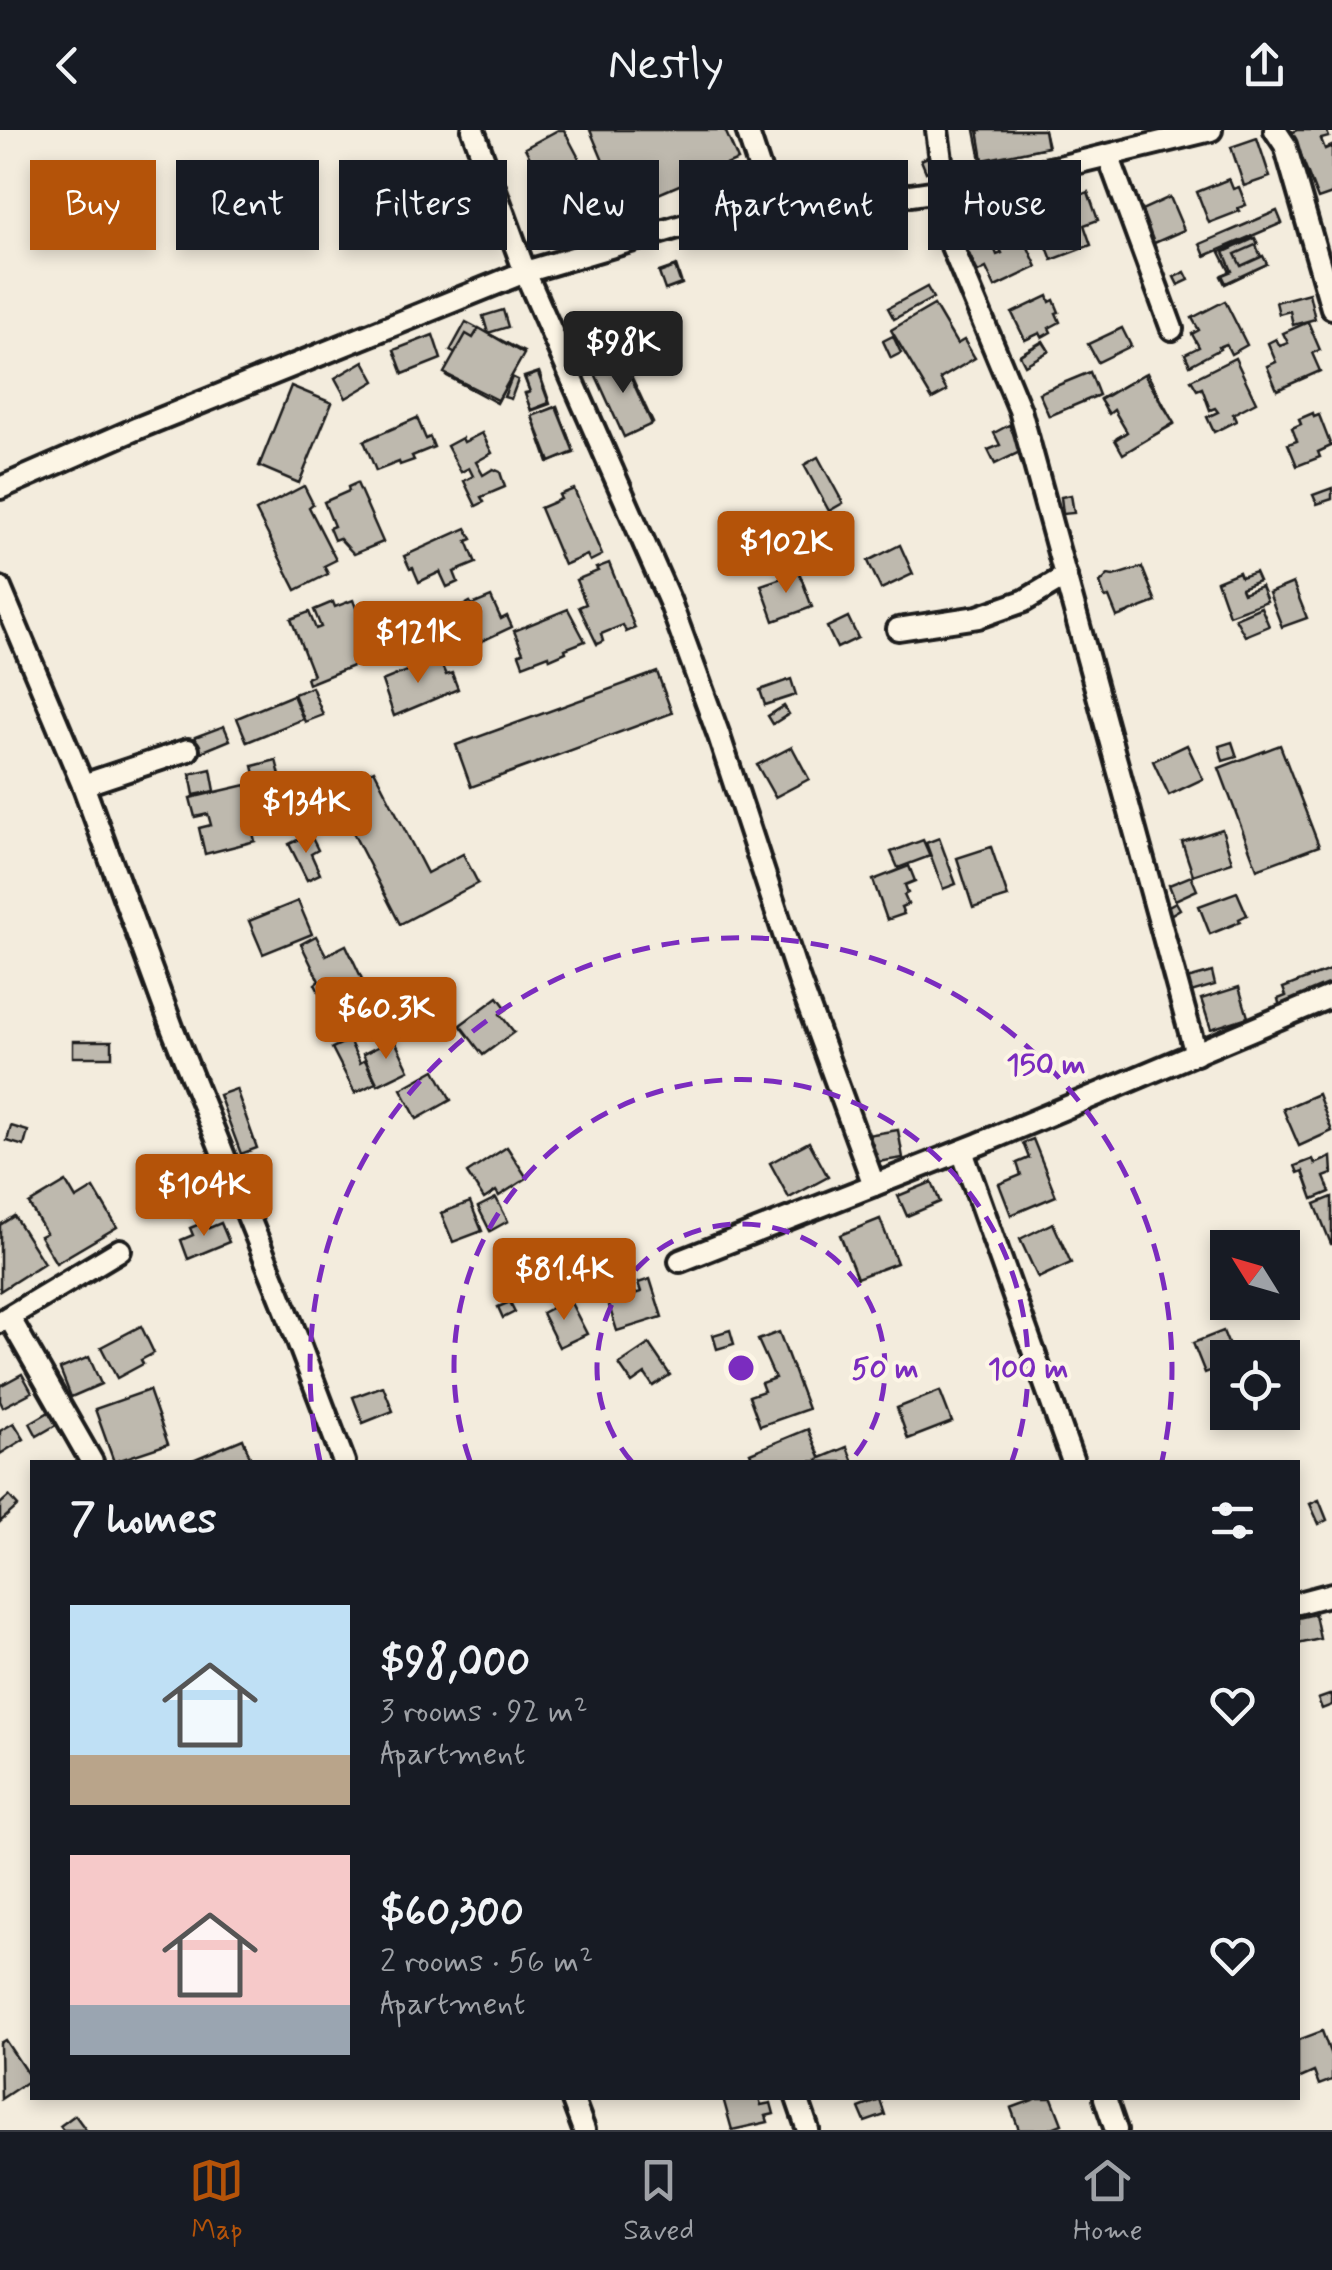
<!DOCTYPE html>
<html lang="en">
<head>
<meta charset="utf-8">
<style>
  :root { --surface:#171b24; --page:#242831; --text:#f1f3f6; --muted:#9ea1a6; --line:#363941; --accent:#b45309 }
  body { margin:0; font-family:Mynerve,sans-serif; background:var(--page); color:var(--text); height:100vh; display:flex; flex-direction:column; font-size:38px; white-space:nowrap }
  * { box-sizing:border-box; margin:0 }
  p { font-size:32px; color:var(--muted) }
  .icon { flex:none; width:55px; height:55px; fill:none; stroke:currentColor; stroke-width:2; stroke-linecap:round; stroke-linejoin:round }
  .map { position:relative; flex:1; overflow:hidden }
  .side { position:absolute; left:30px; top:1330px; width:1270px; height:640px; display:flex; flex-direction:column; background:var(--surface); border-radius:0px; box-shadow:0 5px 15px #0003 }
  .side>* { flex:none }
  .hud { position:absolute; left:30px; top:30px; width:1272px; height:90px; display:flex; gap:20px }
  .needle { width:65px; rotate:307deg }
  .tools { position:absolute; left:1210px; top:1100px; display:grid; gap:20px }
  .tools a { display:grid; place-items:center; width:90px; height:90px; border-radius:0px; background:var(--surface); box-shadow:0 5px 15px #0003; font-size:50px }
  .price { position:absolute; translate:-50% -85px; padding:0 22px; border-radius:10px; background:var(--accent); color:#fff; font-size:32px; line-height:65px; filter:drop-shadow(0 2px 5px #0008) }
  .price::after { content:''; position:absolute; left:50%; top:60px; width:30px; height:22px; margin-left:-15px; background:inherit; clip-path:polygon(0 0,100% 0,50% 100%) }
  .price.selected { background:#222; color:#fff }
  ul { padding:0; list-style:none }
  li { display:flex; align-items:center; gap:30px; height:250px; padding:0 40px }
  li span { display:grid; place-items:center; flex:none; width:280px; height:200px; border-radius:0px; color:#555 }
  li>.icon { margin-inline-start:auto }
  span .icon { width:120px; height:120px; fill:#fffc; stroke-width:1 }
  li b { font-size:42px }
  h2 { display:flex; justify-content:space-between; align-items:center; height:120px; padding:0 40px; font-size:42px }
  .chip { padding:0 35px; border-radius:0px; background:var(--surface); box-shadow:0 5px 15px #0003; font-size:35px; line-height:90px }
  .chip.selected { background:var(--accent); color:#fff }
  header { display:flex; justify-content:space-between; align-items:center; height:130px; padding:0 40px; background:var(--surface); font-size:45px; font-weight:600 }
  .tabs { display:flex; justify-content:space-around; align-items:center; height:140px; border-top:2px solid var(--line); background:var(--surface); font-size:28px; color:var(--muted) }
  .tabs a { display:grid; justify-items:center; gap:5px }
  .tabs .selected { color:var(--accent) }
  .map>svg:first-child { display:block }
  .building { fill:#beb9ae; stroke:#1c1c1c; stroke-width:2.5 }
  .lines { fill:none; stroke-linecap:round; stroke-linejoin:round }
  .minor-casing { stroke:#1c1c1c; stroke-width:28 }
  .minor { stroke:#fcf5e5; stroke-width:20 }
  .ring { fill:none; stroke:#7b2cbf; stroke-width:5; stroke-dasharray:18 12 }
  .centre { fill:#7b2cbf; stroke:#fcf5e5; stroke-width:5 }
  .ring-label { font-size:30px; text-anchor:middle; font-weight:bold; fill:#7b2cbf; stroke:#fcf5e5; stroke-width:8; stroke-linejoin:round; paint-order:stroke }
</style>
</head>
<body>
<header><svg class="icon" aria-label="back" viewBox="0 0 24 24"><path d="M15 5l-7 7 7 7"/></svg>Nestly<svg class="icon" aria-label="share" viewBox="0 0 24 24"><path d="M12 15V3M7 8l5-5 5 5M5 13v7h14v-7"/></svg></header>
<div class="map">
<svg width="1332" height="2000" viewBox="0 0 1332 2000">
  <rect width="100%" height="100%" fill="#f3ecdd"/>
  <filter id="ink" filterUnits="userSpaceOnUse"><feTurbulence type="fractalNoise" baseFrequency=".01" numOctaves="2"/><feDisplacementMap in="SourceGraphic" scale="20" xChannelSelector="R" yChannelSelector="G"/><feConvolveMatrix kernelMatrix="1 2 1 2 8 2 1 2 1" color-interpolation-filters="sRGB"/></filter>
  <g filter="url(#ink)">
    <g class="building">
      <polygon points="558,0 564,0 583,36 545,57 525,18"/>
      <polygon points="590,0 725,0 738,30 623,79"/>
      <polygon points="975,0 1044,0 1048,17 981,30"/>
      <polygon points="978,0 1044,0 1047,17 983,30"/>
      <polygon points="1297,0 1332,0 1327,2 1329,7 1321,9 1325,19 1332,16 1332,64 1318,69 1292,2"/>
      <polygon points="1257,8 1270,47 1244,56 1231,17"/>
      <polygon points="934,24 939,36 926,42 921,30"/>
      <polygon points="1229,49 1233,59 1239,57 1246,75 1238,78 1240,81 1209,93 1197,62"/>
      <polygon points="1088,62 1098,90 1084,95 1091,115 1052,130 1037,91 1073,77 1070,69"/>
      <polygon points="1170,67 1184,100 1152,114 1137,82"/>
      <polygon points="1277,81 1282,93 1205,126 1200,114"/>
      <polygon points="614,83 616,94 589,98 587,87"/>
      <polygon points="861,88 875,107 863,116 848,97"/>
      <polygon points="974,101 982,118 992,113 997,125 1002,123 997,113 1021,102 1037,137 995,157 986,138 978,142 961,108"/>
      <polygon points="1252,107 1265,135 1225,154 1221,146 1230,142 1220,122"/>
      <polygon points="1255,108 1258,114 1235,124 1241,136 1263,126 1267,134 1226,153 1222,145 1232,141 1224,122"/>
      <polygon points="676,136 682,154 666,160 659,142"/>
      <polygon points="675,137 681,154 665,160 659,143"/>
      <polygon points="1185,142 1189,150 1178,155 1174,147"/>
      <polygon points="927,157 933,168 894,189 888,178"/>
      <polygon points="1309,163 1315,189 1293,195 1290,181 1279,184 1276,172"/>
      <polygon points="1048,166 1050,172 1054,170 1059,182 1056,183 1060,192 1049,198 1051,202 1042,207 1040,203 1025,210 1012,183"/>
      <polygon points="1225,171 1247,215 1231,224 1226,214 1219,217 1220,219 1190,235 1185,224 1199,217 1192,204 1199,200 1192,188"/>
      <polygon points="934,175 957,214 964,210 975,228 940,249 947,261 932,269 891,200"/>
      <polygon points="503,180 508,197 488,203 483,186"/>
      <polygon points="466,192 524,222 497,273 447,246 458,225 450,221"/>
      <polygon points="1308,192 1320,220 1312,223 1320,241 1277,260 1267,236 1276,232 1268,213 1276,209 1280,216 1288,213 1283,203"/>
      <polygon points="598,193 608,224 591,229 581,199"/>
      <polygon points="598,195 607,225 591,230 581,200"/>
      <polygon points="479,198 524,224 498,270 444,243 466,204 473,208"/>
      <polygon points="1122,198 1131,216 1098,232 1088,214"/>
      <polygon points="433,205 441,229 403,244 394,220"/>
      <polygon points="893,206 901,223 891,228 883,211"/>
      <polygon points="1043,211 1049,221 1026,234 1021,224"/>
      <polygon points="1043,212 1049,221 1025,235 1020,225"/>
      <polygon points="621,224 653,293 625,306 594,237"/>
      <polygon points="621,226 652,294 624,307 593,239"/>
      <polygon points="1235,228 1256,272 1233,284 1236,291 1214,302 1207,287 1218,282 1215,278 1210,280 1202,258 1197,260 1191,250"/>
      <polygon points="364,231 375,251 346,268 335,248"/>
      <polygon points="539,242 550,274 531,281 525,263 530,262 524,247"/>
      <polygon points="1090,242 1099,265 1049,286 1039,263"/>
      <polygon points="538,243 549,273 531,280 525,264 530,262 525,248"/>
      <polygon points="1147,243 1174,294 1124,322 1117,308 1129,301 1116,277 1107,282 1100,269"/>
      <polygon points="1144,244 1174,293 1123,324 1115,310 1127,302 1114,280 1109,284 1100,270"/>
      <polygon points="512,247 518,250 511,269 504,267"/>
      <polygon points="291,256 332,273 299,353 259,336"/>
      <polygon points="557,276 574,323 548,332 532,286"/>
      <polygon points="556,277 574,322 550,332 532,286"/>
      <polygon points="1313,283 1314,287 1319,285 1331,316 1318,322 1320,327 1297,336 1288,314 1297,311 1292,298 1301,294 1299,289"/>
      <polygon points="417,288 426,309 430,307 434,317 412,326 414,330 400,335 399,332 376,341 364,311"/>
      <polygon points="1009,295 1022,321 995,334 988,320 1000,315 994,303"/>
      <polygon points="482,303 492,323 476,332 483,345 493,339 500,342 505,357 481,367 484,372 476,376 464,351 473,346 469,338 461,342 447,316 462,308 464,312"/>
      <polygon points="818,327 843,373 829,381 804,335"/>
      <polygon points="357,353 383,412 354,424 339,408 334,410 329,398 334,396 324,372 349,361 348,357"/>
      <polygon points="304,356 313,374 309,377 336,430 324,436 328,444 296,460 256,381"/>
      <polygon points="1332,358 1332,369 1317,374 1313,365"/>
      <polygon points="574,359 602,425 590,431 587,425 564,435 540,378 561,369 559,365"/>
      <polygon points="1071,365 1074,383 1063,384 1061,367"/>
      <polygon points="466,398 472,409 467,411 476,433 454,442 458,452 447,457 440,442 419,452 413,438 410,439 404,426"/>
      <polygon points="900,415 913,444 881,459 868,431"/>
      <polygon points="609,433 635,498 626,502 623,495 601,504 603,511 597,514 579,477 586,474 576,450 598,441 596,438"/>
      <polygon points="1142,437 1156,472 1117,487 1109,467 1105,468 1100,453 1108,445 1113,446"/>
      <polygon points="799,442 812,477 774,491 761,455"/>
      <polygon points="1239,442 1241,447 1255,442 1259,451 1241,458 1243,463 1261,456 1267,471 1229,485 1217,451"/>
      <polygon points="1293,453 1307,488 1282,497 1269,463"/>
      <polygon points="491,467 501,489 507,486 512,497 448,527 442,514 446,512 436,491 470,472 472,475"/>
      <polygon points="353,470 375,527 308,554 306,548 313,545 291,489 309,482 316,499 321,497 314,480 333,472 335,477"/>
      <polygon points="1261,477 1269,496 1245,506 1235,488"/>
      <polygon points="568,479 585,511 565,519 566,522 550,529 549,525 523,535 519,524 523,522 514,501"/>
      <polygon points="848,487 858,508 837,518 827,497"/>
      <polygon points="438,528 446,545 452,543 458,559 394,586 382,551"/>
      <polygon points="657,542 672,583 471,657 456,615"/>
      <polygon points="791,549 796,565 765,575 760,560"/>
      <polygon points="312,557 323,585 305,592 294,564"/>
      <polygon points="293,565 303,589 247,612 237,588"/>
      <polygon points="784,576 789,584 773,594 768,586"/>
      <polygon points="224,596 230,610 201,622 195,607"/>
      <polygon points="1232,612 1237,627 1223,631 1219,616"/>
      <polygon points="1187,615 1203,649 1169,665 1153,631"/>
      <polygon points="1280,615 1319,716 1257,739 1219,638"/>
      <polygon points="792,617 809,649 775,667 757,635"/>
      <polygon points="276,630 291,688 267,694 253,636"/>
      <polygon points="211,639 215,661 194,665 190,644"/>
      <polygon points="374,640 427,743 463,724 478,753 400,794 332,662"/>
      <polygon points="246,655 256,694 251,695 255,711 205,724 199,698 211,695 208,684 195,687 190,668"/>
      <polygon points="1222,699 1232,732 1193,745 1182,712"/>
      <polygon points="310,704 318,720 311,724 320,744 307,750 289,714"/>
      <polygon points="939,708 956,754 943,759 926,713"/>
      <polygon points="923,710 930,726 898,738 891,722"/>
      <polygon points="991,717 1008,767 973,778 957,728"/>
      <polygon points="909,736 915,751 905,755 908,763 904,765 908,774 901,777 904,784 887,790 873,750"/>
      <polygon points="1191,746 1197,760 1175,770 1169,755"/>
      <polygon points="1237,762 1247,785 1239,789 1240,792 1210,804 1199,776"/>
      <polygon points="298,771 312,804 263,824 249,791"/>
      <polygon points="1176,772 1180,779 1170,785 1165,778"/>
      <polygon points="316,806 326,825 346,815 362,849 322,868 315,854 319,851 301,814"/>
      <polygon points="1332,839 1332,857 1280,877 1278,869 1286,866 1283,858"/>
      <polygon points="1212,842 1215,855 1191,862 1187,849"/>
      <polygon points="372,855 389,885 352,906 335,875"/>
      <polygon points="1239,857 1248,887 1211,899 1201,869"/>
      <polygon points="498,867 507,879 500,884 514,902 483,925 460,895"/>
      <polygon points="394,909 409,940 378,955 363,924"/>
      <polygon points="349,910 360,933 365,930 376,953 355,963 332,918"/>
      <rect x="73" y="911" width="39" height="16"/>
      <polygon points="435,940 451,970 417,989 401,959"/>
      <polygon points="236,959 257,1018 241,1024 219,965"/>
      <polygon points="1318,964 1332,1001 1299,1016 1283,979"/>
      <polygon points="11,996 28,1001 24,1016 7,1011"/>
      <polygon points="898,1000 903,1028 871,1033 867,1005"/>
      <polygon points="1033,1009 1056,1066 1011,1085 999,1054 1021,1045 1017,1033 1029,1028 1023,1013"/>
      <polygon points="809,1012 828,1047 789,1068 770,1033"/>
      <polygon points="507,1017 527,1048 499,1066 496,1061 484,1069 467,1043"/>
      <polygon points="1331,1027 1332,1044 1324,1047 1330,1062 1313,1069 1303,1041 1298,1043 1295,1036 1313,1029 1315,1034"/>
      <polygon points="66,1052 76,1069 94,1058 117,1097 56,1133 40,1106 46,1103 29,1074"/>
      <polygon points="932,1052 940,1072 907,1086 898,1066"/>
      <polygon points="1332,1067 1332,1114 1331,1114 1315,1074"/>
      <polygon points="496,1068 508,1091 490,1101 478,1077"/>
      <polygon points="470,1072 482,1101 453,1112 441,1083"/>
      <polygon points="14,1086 44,1133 0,1161 0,1095"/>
      <polygon points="880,1089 897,1133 857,1148 840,1105"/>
      <polygon points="207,1091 209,1098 221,1093 229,1112 188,1129 181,1110 193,1105 190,1098"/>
      <polygon points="1053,1093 1071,1133 1038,1148 1020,1109"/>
      <polygon points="650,1149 662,1187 617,1201 608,1172 641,1162 638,1153"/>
      <polygon points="569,1169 587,1204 559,1217 542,1183"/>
      <polygon points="510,1172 515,1182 503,1188 498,1177"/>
      <polygon points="141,1196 154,1223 141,1230 143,1234 117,1248 101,1217"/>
      <polygon points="730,1200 734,1214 717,1219 713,1205"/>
      <polygon points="1223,1201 1234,1228 1228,1228 1228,1234 1205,1243 1193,1213"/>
      <polygon points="779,1202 808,1279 760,1296 749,1266 764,1261 761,1253 775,1248 758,1210"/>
      <polygon points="649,1214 670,1245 653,1256 645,1244 632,1253 619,1234"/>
      <polygon points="89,1227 101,1254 71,1267 60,1239"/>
      <polygon points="22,1244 32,1262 3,1277 0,1271 0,1256"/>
      <polygon points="383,1256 393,1281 363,1293 353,1267"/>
      <polygon points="149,1260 168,1314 114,1332 95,1279"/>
      <polygon points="940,1261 952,1292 908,1309 897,1278"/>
      <polygon points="49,1282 56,1295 37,1306 30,1293"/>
      <polygon points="14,1293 24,1309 0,1324 0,1301"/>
      <polygon points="808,1299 822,1331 754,1332 750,1323"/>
      <polygon points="243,1309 252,1332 188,1332"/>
      <polygon points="847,1317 853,1332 819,1332 818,1329"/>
      <polygon points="9,1366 18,1376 0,1392 0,1374"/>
      <polygon points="1319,1370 1327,1390 1319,1394 1310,1374"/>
      <polygon points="1315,1484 1320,1509 1298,1514 1298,1488"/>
      <polygon points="1332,1564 1332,1575 1322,1579 1318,1569"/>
      <polygon points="1322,1901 1332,1928 1332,1950 1319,1955 1314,1942 1298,1949 1298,1910"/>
      <polygon points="5,1910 31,1949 1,1969 0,1913"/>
      <polygon points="723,1968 759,1968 761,1975 771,1973 774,1984 766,1986 768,1992 732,2000"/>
      <polygon points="1038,1968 1052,1968 1062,1994 1047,2000 1019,2000 1011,1978"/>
      <polygon points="880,1970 885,1985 865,1992 859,1978"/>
      <polygon points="75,1985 86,2000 63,2000 60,1996"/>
    </g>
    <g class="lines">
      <defs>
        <g id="minor">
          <polyline points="473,0 525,142 670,472 719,606 799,850 874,1055"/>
          <polyline points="747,0 770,70"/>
          <polyline points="937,0 945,60 946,102 1020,280 1196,924"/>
          <polyline points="1275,0 1285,15 1332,178"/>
          <polyline points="1108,25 1172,199"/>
          <polyline points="0,358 138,298 525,142 770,70 837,64 911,65 945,60 1059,37 1211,0"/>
          <polyline points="0,458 83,655 173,900 290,1190 344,1332"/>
          <polyline points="898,499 978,487 1024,471 1066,446"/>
          <polyline points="83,655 188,620"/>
          <polyline points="962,1021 1073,1332"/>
          <polyline points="680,1131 979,1014 1332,866"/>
          <polyline points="9,1187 92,1332"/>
          <polyline points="0,1192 120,1120"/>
          <polyline points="1298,1473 1332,1464"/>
          <polyline points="572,1968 584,2000"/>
          <polyline points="797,1968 808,2000"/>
          <polyline points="1105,1968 1116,2000"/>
        </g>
      </defs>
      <use href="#minor" class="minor-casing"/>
      <use href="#minor" class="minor"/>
    </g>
  </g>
  <g class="ring">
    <path d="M632 1332A144 144 0 1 1 850 1332"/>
    <path d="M470 1331A287 287 0 1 1 1012 1331"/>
    <path d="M320 1331A431 431 0 1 1 1162 1331"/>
  </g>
  <circle cx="741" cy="1238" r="15" class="centre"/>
  <g class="ring-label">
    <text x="1046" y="944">150 m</text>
    <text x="885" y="1248">50 m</text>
    <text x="1028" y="1248">100 m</text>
  </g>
</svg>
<div class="tools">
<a><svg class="needle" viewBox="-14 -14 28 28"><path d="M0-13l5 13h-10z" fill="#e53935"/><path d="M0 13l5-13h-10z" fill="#9ea1a6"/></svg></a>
<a><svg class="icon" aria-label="locate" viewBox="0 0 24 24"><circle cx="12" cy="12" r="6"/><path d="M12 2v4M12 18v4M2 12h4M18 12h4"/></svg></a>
</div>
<b class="price selected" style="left:623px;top:266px">$98K</b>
<b class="price" style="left:786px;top:466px">$102K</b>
<b class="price" style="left:418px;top:556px">$121K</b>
<b class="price" style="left:306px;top:726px">$134K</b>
<b class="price" style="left:386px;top:932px">$60.3K</b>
<b class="price" style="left:204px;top:1109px">$104K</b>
<b class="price" style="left:564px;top:1193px">$81.4K</b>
<div class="hud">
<a class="chip selected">Buy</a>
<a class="chip">Rent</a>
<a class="chip">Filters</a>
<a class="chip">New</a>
<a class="chip">Apartment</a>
<a class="chip">House</a>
</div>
<section class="side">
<h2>7 homes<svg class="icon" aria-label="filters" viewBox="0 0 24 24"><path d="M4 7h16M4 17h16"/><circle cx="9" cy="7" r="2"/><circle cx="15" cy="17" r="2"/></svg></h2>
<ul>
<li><span style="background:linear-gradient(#bfe0f5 75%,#b9a48a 0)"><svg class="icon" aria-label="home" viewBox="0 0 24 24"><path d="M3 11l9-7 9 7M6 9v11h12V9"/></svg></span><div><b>$98,000</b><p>3 rooms · 92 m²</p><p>Apartment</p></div><svg class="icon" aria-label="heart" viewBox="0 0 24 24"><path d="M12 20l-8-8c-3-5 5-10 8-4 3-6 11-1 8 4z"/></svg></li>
<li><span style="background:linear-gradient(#f6c9c9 75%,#9aa5b1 0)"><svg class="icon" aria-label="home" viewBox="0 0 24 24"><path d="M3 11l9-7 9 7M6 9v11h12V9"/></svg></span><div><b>$60,300</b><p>2 rooms · 56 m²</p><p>Apartment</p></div><svg class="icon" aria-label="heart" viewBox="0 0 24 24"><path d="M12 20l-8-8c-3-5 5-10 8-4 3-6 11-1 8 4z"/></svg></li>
</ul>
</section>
</div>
<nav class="tabs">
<a class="selected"><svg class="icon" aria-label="map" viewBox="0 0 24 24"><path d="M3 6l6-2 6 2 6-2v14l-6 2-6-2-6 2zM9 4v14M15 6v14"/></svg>Map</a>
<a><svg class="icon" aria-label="saved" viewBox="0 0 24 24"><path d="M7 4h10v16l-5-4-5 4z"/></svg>Saved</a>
<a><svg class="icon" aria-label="home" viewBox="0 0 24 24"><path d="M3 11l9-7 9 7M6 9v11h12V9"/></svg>Home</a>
</nav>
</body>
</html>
